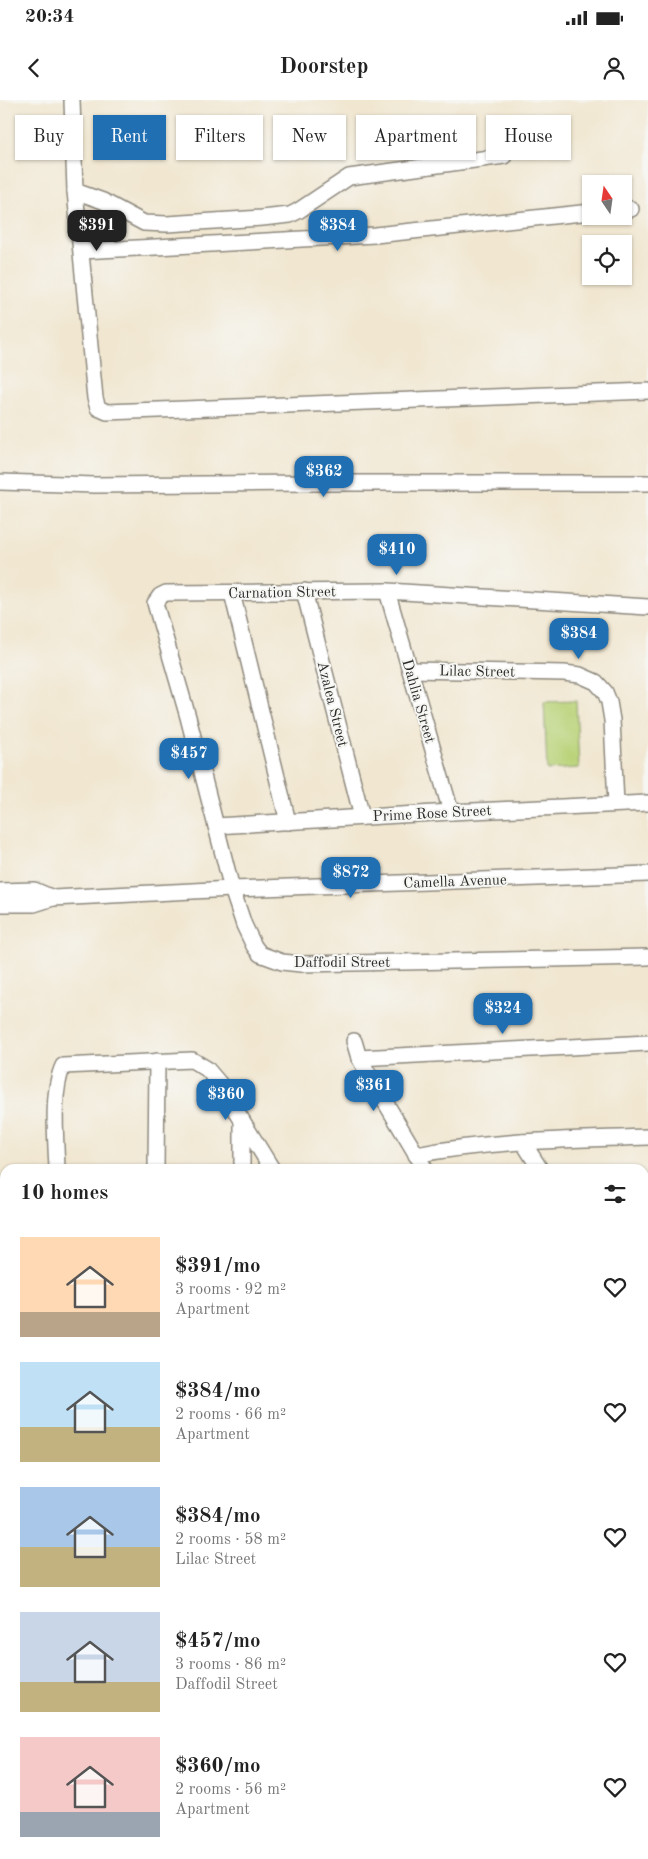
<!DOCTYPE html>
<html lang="en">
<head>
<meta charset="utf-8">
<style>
  :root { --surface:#fff; --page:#f2f2f2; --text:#222; --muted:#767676; --accent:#1f6fb2 }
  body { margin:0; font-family:"Old Standard TT",serif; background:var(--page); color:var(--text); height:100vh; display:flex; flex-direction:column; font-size:19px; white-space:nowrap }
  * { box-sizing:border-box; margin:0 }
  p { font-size:16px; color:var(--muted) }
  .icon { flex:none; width:28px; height:28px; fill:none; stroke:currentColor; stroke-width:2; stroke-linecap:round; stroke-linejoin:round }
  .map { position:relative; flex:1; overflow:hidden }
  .details { position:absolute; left:0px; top:1064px; width:649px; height:696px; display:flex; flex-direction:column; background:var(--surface); border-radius:15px 15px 0 0; box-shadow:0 1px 4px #0004 }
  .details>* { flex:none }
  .top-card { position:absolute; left:15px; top:15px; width:619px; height:45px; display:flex; gap:10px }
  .needle { width:32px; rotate:347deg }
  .fabs { position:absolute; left:582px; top:75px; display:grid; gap:10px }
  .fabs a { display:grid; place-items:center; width:50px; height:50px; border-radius:0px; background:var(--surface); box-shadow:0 1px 4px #0004; font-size:25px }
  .price { position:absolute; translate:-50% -42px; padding:0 11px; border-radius:10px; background:var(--accent); color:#fff; font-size:16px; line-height:32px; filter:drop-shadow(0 1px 2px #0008) }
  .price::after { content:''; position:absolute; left:50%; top:30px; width:15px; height:11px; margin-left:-8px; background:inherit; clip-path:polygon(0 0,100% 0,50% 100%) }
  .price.on { background:#222; color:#fff }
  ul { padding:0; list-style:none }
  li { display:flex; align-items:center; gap:15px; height:125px; padding:0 20px }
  li span { display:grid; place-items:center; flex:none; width:140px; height:100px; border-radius:0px; color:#555 }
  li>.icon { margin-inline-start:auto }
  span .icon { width:60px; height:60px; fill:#fffc; stroke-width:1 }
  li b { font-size:21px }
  h2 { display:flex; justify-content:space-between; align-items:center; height:60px; padding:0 20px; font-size:21px }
  .tag { padding:0 18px; border-radius:0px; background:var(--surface); box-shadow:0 1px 4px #0004; font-size:18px; line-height:45px }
  .tag.on { background:var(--accent); color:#fff }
  .status { display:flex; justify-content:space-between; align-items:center; height:35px; padding:0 25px; background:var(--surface); direction:ltr }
  .status svg { height:14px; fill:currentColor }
  header { display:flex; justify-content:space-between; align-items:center; height:65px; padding:0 20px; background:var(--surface); font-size:22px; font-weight:700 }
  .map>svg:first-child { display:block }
  .green { fill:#bad379; stroke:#727f52 }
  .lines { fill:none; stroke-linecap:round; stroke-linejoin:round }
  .street-casing { stroke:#8e897e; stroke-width:18 }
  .secondary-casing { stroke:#8e897e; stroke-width:24 }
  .street { stroke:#fff; stroke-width:15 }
  .secondary { stroke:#fff; stroke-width:21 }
  .labels { text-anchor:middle; stroke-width:4; stroke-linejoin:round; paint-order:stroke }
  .street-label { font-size:15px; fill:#2b2b2b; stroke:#f6f6f2 }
</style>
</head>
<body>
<div class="status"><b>20:34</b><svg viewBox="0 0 49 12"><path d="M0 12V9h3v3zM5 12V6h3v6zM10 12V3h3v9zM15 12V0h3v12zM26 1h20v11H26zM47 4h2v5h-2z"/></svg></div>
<header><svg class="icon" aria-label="back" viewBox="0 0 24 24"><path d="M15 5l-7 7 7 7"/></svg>Doorstep<svg class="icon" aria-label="person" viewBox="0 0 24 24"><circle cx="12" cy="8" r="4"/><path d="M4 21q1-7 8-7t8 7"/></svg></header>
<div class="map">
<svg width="648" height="1759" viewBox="0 0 648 1759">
  <rect width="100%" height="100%" fill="#f6f6f2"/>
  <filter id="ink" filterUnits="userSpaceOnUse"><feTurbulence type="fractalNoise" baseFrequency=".02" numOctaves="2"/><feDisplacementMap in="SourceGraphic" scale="10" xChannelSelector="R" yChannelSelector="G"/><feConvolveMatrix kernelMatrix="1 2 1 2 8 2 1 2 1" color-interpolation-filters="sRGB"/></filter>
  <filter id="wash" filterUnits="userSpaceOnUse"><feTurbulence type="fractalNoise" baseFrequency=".0096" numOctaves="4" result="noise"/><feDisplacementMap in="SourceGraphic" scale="20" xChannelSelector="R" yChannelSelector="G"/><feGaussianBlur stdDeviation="1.12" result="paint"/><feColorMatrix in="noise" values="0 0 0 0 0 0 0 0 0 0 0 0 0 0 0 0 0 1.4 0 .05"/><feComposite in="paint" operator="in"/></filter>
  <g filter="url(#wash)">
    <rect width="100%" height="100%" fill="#f1e7d1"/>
    <g class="green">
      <polygon points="576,601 579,668 547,670 544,602"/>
      <polygon points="644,1109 648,1109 648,1202 644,1196"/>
    </g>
  </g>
  <g filter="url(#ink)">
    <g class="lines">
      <defs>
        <g id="street">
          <polyline points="72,0 75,91 95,298 98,308 107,312 648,291"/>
          <polyline points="75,91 103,101 144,123 167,124 262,118 290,115 298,111 349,77 504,56"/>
          <polyline points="624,109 631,109"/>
          <polyline points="82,151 375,135 591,112"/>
          <polyline points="0,382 95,385 311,383 648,383"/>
          <polyline points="304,491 362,717"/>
          <polyline points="387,491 451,712"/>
          <polyline points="232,493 288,722"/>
          <polyline points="648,507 387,491 166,493 160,496 155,503 188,617 232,789 244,825 254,846 260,854 282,862 301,864 648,857"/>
          <polyline points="410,570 564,573 580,575 596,582 605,592 609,602 612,620 616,704"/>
          <polyline points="216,726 451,712 648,703"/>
          <polyline points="0,791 34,790 53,798"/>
          <polyline points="0,804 34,804 53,798 232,789 648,774"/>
          <polyline points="354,941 359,958 425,1069"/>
          <polyline points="359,958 648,943"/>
          <polyline points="242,1020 242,1069"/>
          <polyline points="523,1042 540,1069"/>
          <path d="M416,1055c76,-15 155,-15 232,-18"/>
          <path d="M57,1069c-1,-29 -6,-77 6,-103l129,-6 15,9 12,14 53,86"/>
          <polyline points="156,1069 157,961"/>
          <polyline points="644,1227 648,1233"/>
          <polyline points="644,1362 648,1361"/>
          <polyline points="644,1470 648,1469"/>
          <polyline points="644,1588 648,1587"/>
          <polyline points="638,1755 639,1759"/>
        </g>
        <g id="secondary">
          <polyline points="0,1647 5,1647"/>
          <polyline points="516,1755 517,1759"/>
        </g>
      </defs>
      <use href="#street" class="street-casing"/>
      <use href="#secondary" class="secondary-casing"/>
      <use href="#street" class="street"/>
      <use href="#secondary" class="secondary"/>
    </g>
  </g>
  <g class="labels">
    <g class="street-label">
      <text transform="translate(282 492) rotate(-1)" y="5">Carnation Street</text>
      <text transform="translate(477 571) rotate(1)" y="5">Lilac Street</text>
      <text transform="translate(419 601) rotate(74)" y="5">Dahlia Street</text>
      <text transform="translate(333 604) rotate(76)" y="5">Azalea Street</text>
      <text transform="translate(432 713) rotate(-3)" y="5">Prime Rose Street</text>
      <text transform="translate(455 781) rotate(-2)" y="5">Camella Avenue</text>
      <text x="342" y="867">Daffodil Street</text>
    </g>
  </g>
</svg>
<div class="fabs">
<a><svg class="needle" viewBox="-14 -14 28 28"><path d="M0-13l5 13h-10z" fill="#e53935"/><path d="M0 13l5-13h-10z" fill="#767676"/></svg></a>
<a><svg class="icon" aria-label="locate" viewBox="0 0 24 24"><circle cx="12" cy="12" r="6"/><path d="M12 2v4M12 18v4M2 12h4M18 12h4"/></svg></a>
</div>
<b class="price on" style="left:97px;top:152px">$391</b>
<b class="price" style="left:338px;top:152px">$384</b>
<b class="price" style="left:324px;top:398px">$362</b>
<b class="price" style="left:397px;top:476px">$410</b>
<b class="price" style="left:579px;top:560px">$384</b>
<b class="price" style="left:189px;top:680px">$457</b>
<b class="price" style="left:351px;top:799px">$872</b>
<b class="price" style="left:503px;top:935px">$324</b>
<b class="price" style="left:374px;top:1012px">$361</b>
<b class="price" style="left:226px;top:1021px">$360</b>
<div class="top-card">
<a class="tag">Buy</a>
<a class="tag on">Rent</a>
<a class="tag">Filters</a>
<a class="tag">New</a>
<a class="tag">Apartment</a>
<a class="tag">House</a>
</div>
<section class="details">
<h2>10 homes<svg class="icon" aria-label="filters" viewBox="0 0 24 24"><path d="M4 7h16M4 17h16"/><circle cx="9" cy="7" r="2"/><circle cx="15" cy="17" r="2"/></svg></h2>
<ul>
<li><span style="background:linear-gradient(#ffd9b3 75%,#b9a48a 0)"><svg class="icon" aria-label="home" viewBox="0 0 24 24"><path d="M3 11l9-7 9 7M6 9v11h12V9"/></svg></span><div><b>$391/mo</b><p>3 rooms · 92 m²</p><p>Apartment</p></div><svg class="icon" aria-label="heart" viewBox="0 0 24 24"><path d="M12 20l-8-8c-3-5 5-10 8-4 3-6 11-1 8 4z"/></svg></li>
<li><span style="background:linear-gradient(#bfe0f5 65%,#c2b280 0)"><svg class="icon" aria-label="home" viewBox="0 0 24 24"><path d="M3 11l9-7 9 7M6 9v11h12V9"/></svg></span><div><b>$384/mo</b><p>2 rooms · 66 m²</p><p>Apartment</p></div><svg class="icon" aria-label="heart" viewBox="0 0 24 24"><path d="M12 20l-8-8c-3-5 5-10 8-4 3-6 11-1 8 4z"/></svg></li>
<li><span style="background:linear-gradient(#a9c7e8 60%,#c2b280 0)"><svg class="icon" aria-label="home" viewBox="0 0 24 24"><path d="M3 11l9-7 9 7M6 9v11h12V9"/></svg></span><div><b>$384/mo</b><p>2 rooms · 58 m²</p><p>Lilac Street</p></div><svg class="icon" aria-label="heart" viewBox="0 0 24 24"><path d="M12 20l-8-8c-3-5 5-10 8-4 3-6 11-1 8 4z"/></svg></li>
<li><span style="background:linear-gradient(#c9d6e8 70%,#c2b280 0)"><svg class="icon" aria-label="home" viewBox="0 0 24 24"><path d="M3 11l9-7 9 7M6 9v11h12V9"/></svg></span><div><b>$457/mo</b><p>3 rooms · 86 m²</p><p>Daffodil Street</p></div><svg class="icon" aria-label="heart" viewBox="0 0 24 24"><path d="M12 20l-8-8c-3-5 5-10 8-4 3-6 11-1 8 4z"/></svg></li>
<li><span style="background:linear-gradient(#f6c9c9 75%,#9aa5b1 0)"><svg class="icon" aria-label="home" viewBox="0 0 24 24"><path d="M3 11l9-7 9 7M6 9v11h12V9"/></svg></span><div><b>$360/mo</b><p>2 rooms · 56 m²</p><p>Apartment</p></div><svg class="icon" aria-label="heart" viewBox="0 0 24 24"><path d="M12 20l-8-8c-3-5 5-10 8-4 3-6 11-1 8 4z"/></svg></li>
</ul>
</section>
</div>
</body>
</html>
